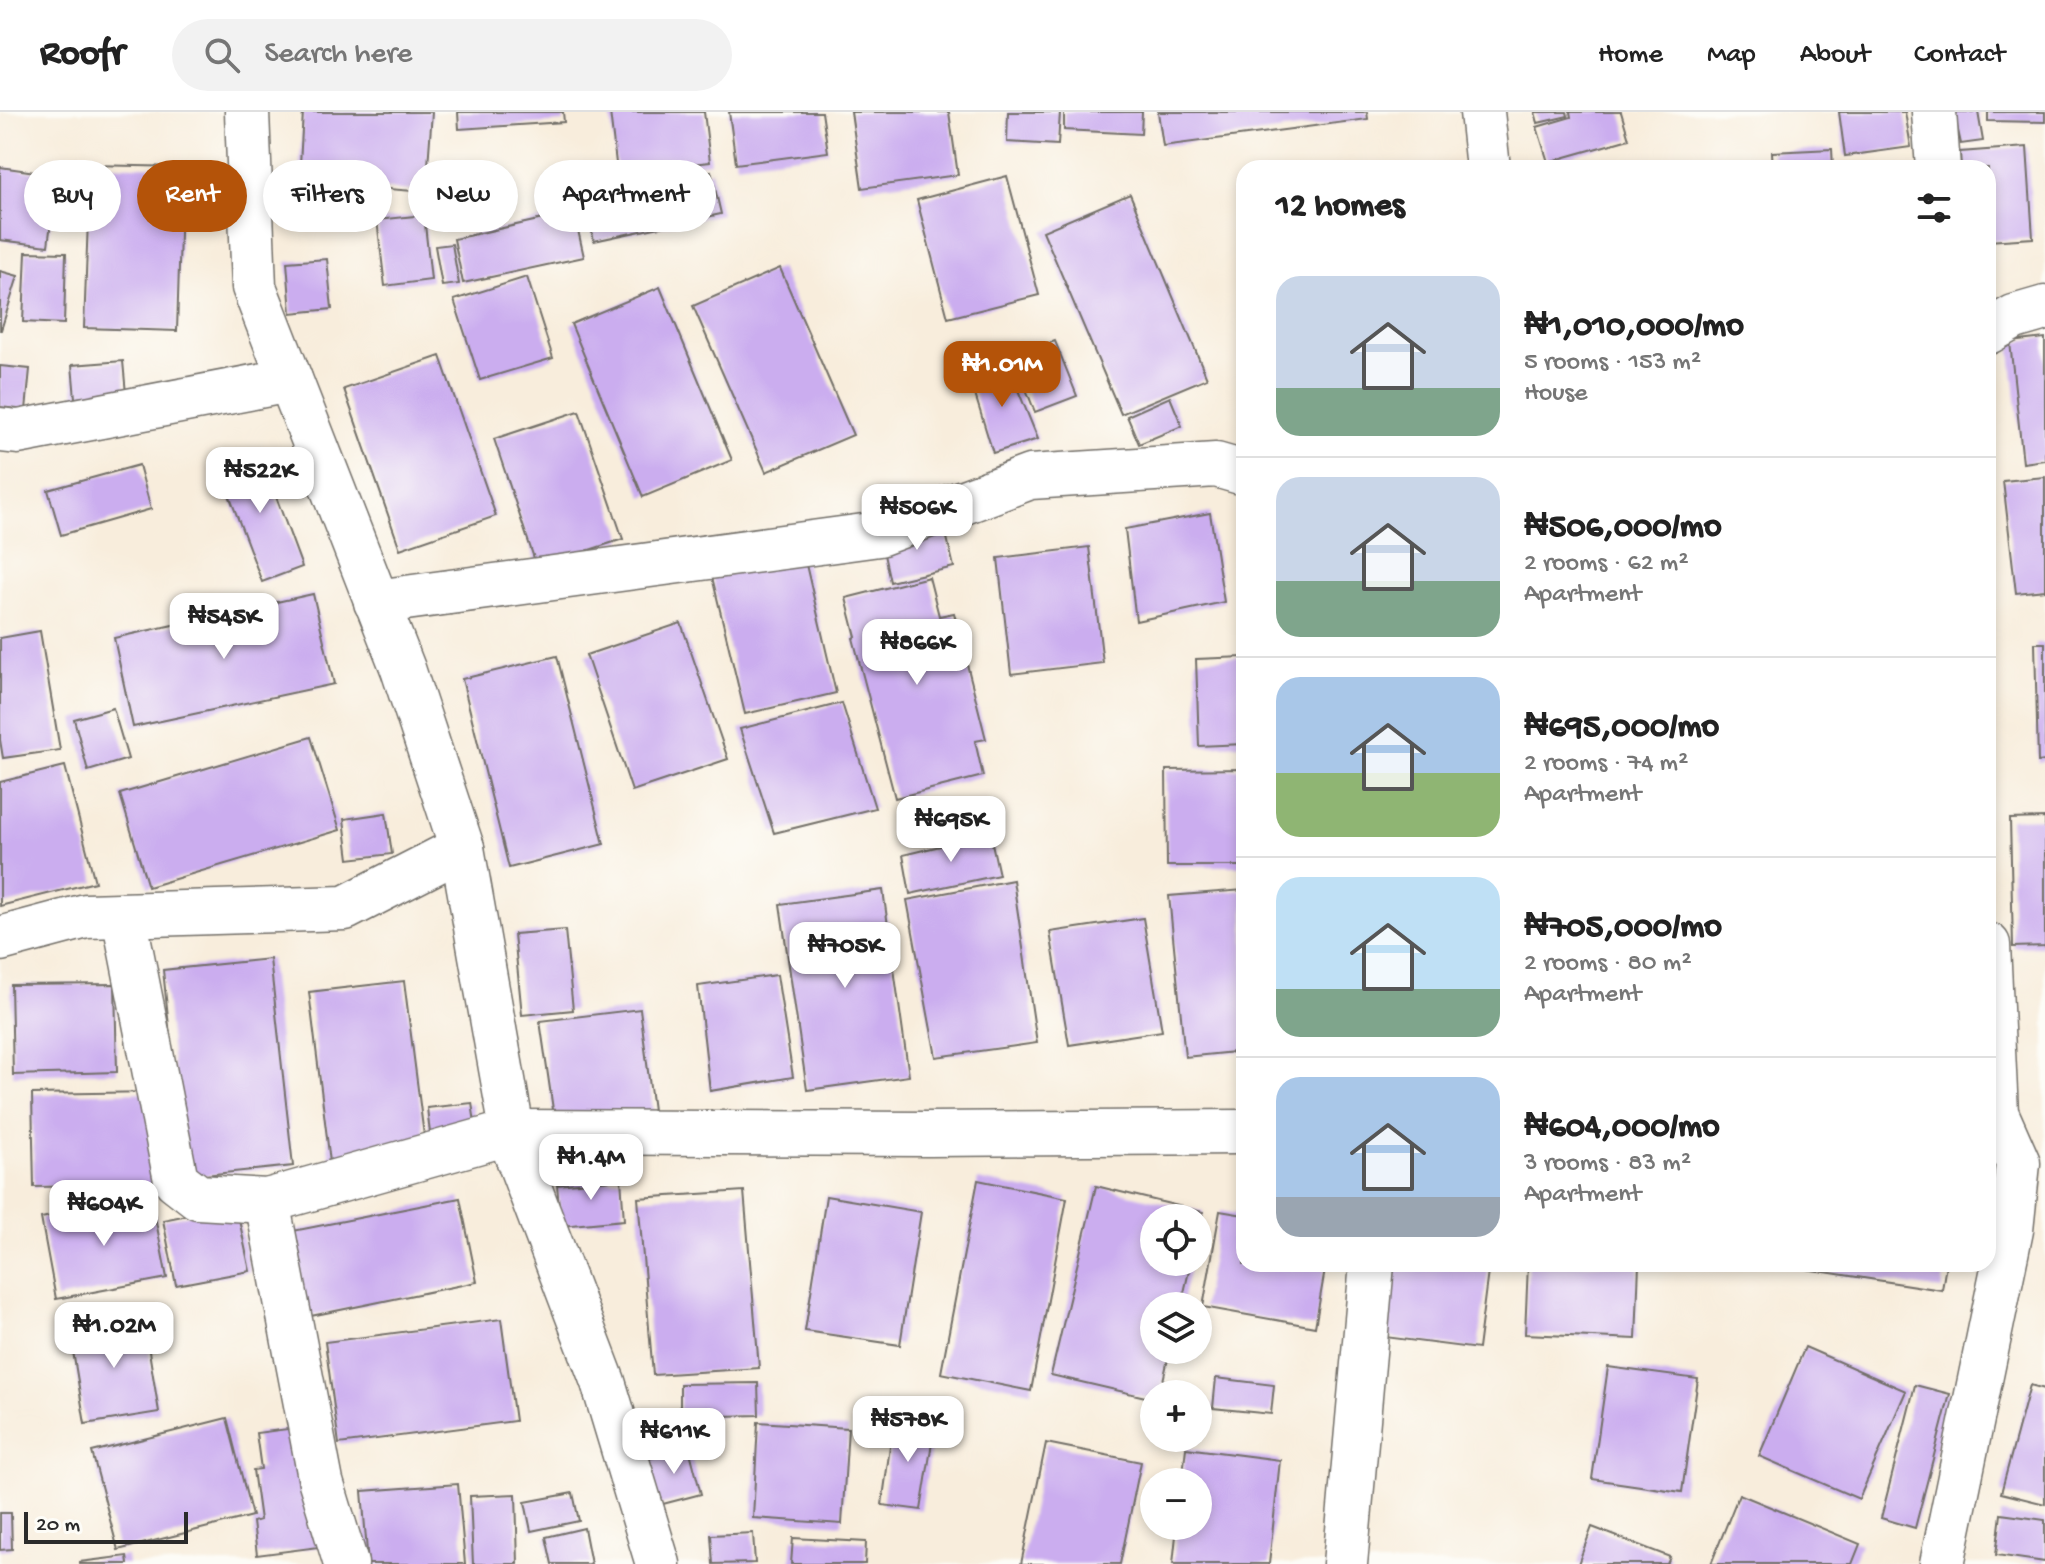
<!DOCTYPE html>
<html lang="en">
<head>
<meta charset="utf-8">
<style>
  :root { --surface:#fff; --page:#f2f2f2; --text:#222; --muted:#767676; --line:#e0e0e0; --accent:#b45309 }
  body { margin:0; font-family:"Gochi Hand",sans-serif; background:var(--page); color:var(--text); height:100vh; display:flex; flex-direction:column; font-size:30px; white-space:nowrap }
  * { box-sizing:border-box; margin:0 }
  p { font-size:26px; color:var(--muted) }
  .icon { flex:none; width:44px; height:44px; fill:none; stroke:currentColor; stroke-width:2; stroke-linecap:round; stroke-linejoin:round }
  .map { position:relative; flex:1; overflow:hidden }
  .sheet { position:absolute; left:1236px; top:48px; width:760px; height:1112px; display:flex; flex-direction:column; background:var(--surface); border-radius:24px; box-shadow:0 4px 12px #0003 }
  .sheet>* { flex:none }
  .banner { position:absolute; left:24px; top:48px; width:760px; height:72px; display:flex; gap:16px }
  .controls { position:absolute; left:1140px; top:1092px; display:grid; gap:16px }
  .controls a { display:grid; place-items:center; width:72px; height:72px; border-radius:50%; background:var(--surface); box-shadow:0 4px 12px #0003; font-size:40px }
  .scale { position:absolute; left:24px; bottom:20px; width:164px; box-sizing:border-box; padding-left:8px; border:4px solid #2b2b2b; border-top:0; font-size:22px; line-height:28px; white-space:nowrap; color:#2b2b2b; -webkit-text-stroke:6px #fdfcf7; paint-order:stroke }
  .price { position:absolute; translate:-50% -68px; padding:0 18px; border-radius:16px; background:#fff; color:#222; font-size:26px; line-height:52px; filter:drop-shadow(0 2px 4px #0008) }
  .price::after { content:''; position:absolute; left:50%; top:48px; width:24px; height:18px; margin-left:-12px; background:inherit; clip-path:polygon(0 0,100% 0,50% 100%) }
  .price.on { background:var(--accent); color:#fff }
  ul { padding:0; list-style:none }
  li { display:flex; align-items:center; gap:24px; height:200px; padding:0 40px }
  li+li { border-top:2px solid var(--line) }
  li span { display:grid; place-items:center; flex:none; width:224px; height:160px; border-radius:24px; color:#555 }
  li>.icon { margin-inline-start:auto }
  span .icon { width:96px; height:96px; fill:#fffc; stroke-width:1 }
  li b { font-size:34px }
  h2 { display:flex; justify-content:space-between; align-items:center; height:96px; padding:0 40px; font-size:34px }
  .pill { padding:0 28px; border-radius:36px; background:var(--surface); box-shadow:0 4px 12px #0003; font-size:28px; line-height:72px }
  .pill.on { background:var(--accent); color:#fff }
  header { display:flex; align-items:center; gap:48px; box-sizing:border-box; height:112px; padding:0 40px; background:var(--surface); border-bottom:2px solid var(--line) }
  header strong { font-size:38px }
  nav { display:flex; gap:44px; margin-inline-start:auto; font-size:28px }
  .search { width:560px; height:72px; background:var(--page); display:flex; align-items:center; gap:20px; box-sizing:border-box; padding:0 28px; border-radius:44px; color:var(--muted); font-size:30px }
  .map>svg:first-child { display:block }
  .building { fill:#cbadef }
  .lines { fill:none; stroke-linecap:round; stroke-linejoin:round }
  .minor-casing { stroke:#736f69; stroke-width:47 }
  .minor { stroke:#fff; stroke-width:44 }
</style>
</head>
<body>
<header>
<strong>Roofr</strong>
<div class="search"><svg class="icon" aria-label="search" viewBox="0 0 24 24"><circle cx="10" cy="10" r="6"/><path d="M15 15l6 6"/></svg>Search here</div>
<nav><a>Home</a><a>Map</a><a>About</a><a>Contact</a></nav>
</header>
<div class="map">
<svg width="2045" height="1452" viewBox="0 0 2045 1452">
  <rect width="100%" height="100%" fill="#fdfcf7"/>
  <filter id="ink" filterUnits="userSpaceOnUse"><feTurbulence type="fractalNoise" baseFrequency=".0125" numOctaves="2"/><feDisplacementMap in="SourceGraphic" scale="16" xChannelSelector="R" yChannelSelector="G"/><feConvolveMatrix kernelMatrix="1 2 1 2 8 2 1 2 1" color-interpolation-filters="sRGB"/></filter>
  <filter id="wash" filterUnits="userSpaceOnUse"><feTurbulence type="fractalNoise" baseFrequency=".006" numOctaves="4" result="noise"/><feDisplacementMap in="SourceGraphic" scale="32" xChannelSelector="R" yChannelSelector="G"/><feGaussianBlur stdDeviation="1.8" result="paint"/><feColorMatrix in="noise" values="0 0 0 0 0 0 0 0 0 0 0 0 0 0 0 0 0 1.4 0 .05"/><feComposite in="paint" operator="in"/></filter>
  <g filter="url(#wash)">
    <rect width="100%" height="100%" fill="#f8eddc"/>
    <g id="blocks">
      <g class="building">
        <polygon points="303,0 432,0 426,80 299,70"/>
        <polygon points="458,0 563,0 564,10 459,17"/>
        <polygon points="610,0 704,0 710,50 617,60"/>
        <polygon points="729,0 822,0 828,40 736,52"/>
        <polygon points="851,0 949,0 958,63 862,76"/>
        <polygon points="1008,0 1060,0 1058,33 1007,30"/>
        <polygon points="1064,0 1142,0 1141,22 1064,18"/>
        <polygon points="1158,0 1367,0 1368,7 1163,34"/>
        <polygon points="1535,0 1567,0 1568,4 1538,11"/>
        <polygon points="1570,0 1621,0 1629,27 1548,50 1537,15 1571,5"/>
        <polygon points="1839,0 1905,0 1911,35 1845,44"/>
        <polygon points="1954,0 1978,0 1983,29 1961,32"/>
        <polygon points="1988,0 2045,0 2045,10 1988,9"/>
        <polygon points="2027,35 2033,126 1988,129 1988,56 1961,56 1960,40"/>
        <polygon points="1832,37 1833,56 1773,56 1772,40"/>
        <polygon points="90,53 182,55 177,219 84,216"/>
        <polygon points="0,55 57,63 48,134 0,128"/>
        <polygon points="711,59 721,102 594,129 584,86"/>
        <polygon points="1007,64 1039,183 948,206 917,88"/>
        <polygon points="1130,82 1207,266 1121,302 1043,119"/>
        <polygon points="574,100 584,145 463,171 454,127"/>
        <polygon points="424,103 431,168 385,174 377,108"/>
        <polygon points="452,132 459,172 442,174 435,134"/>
        <polygon points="26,140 66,141 64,212 23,210"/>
        <polygon points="327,147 332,197 291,201 287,150"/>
        <polygon points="780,156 853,323 766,360 693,194"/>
        <polygon points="0,159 18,164 1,218 0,218"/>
        <polygon points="527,165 553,246 480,268 454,188"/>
        <polygon points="660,175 732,348 643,385 571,212"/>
        <polygon points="2045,226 2045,348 2023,351 2010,230"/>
        <polygon points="1055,229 1077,284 1035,300 1013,244"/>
        <polygon points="440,244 496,404 400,437 344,277"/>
        <polygon points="123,249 126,282 75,286 72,253"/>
        <polygon points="1007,251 1038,327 993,341 969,263"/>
        <polygon points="0,254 30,257 26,298 0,295"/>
        <polygon points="1170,285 1182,314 1139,332 1127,304"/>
        <polygon points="579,299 623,427 537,455 494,327"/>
        <polygon points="258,336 302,455 262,470 217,351"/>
        <polygon points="139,353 151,397 61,423 48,378"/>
        <polygon points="2045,365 2045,478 2016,481 2003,369"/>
        <polygon points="1210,401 1224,490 1136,509 1125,417"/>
        <polygon points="943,409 954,455 890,470 880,424"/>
        <polygon points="1089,435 1103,551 1011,562 998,446"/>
        <polygon points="804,444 836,581 745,602 712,465"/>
        <polygon points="929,465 939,504 954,501 986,627 975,629 983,664 895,686 853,526 856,525 846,486"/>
        <polygon points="313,482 334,572 133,615 114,526"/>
        <polygon points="681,511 728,647 632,679 586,543"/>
        <polygon points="40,519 60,638 3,646 0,628 0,526"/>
        <polygon points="2035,531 2045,531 2045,649 2038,650"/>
        <polygon points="557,544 604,732 509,756 462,567"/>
        <polygon points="1244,545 1244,632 1199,634 1196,547"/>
        <polygon points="842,591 875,696 774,721 740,617"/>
        <polygon points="113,596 128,647 88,659 74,607"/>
        <polygon points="311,625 340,718 148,775 120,682"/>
        <polygon points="65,654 95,770 0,794 0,670"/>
        <polygon points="1244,657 1244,754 1167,754 1166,658"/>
        <polygon points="386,701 392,742 349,747 344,707"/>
        <polygon points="2045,706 2045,834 2013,835 2010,707"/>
        <polygon points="990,722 999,763 910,782 903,743"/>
        <polygon points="1013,768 1037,931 936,945 907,788"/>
        <polygon points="883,778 909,964 807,978 780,792"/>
        <polygon points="1244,778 1244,939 1185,945 1169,784"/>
        <polygon points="1143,806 1162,919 1069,933 1050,820"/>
        <polygon points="565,818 573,898 522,903 514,822"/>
        <polygon points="270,847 293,1054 185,1065 163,858"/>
        <polygon points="777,863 793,965 710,979 698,874"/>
        <polygon points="404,869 426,1039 330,1050 309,880"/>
        <polygon points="115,872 117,960 13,963 11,873"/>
        <polygon points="640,897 654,1006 556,1018 540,909"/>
        <polygon points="154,980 157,1073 34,1075 32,982"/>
        <polygon points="472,991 477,1024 431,1029 427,996"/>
        <polygon points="621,1067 624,1108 561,1114 557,1073"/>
        <polygon points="978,1068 1067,1086 1031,1279 941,1261"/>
        <polygon points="1096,1074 1203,1100 1199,1118 1198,1106 1154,1106 1154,1150 1191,1150 1181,1194 1154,1194 1154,1238 1170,1238 1160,1282 1154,1282 1154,1287 1051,1263"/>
        <polygon points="744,1079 759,1256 653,1263 638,1086"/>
        <polygon points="151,1084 167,1166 56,1187 41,1106"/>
        <polygon points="826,1084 921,1100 900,1233 805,1219"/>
        <polygon points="460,1086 477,1170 301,1206 283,1121"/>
        <polygon points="236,1093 250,1159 176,1173 163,1108"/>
        <polygon points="1220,1099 1244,1103 1244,1152 1326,1152 1315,1215 1203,1195"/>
        <polygon points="1394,1152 1489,1152 1478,1237 1385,1225"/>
        <polygon points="1528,1152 1639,1152 1636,1227 1525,1222"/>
        <polygon points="1785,1152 1946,1152 1942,1178 1785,1154"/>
        <polygon points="143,1203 159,1300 85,1312 69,1215"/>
        <polygon points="501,1207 515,1309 339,1332 325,1230"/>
        <polygon points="1805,1235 1906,1279 1859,1387 1759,1344"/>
        <polygon points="1608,1255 1698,1267 1682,1380 1592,1367"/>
        <polygon points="1216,1266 1274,1273 1271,1302 1213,1296"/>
        <polygon points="758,1271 759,1303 680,1305 680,1272"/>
        <polygon points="1915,1273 1950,1282 1915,1416 1881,1406"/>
        <polygon points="2030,1273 2045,1277 2045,1392 2001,1381"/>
        <polygon points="227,1306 252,1404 118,1438 92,1340"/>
        <polygon points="894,1306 935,1312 921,1398 882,1393"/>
        <polygon points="758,1310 848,1316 842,1412 753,1406"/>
        <polygon points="303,1315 319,1435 257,1443 253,1410 260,1408 253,1358 261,1357 256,1321"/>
        <polygon points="1046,1331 1141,1350 1120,1452 1021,1452"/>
        <polygon points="689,1336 701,1382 659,1393 647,1347"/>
        <polygon points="1186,1336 1280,1348 1269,1452 1173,1452 1177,1414 1198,1414 1198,1370 1182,1370"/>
        <polygon points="458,1372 465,1452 368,1452 362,1379"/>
        <polygon points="573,1381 579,1409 531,1419 525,1390"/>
        <polygon points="516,1382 518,1452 473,1452 470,1384"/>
        <polygon points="1739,1382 1860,1432 1852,1452 1711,1452"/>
        <polygon points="0,1401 11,1401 12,1437 0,1438"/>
        <polygon points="2001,1402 2045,1408 2045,1450 1996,1443"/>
        <polygon points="1592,1415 1670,1445 1667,1452 1578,1452"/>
        <polygon points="584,1416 591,1452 552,1452 546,1425"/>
        <polygon points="753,1421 755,1451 713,1452 711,1423"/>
        <polygon points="793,1426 866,1430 865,1452 791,1452"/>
        <polygon points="127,1444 128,1452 80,1452 80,1450"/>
      </g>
    </g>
  </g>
  <g filter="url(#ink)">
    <use href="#blocks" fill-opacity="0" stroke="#736f69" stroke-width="2"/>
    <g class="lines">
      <defs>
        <g id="minor">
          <polyline points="247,0 254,175 403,557 462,736 516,1041 603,1270 658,1452"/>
          <polyline points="1482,0 1488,56"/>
          <polyline points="1934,0 1938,56"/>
          <polyline points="1988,220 2014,205 2045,196"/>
          <polyline points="0,318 18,320 290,268"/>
          <polyline points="376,490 879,422 1030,365 1216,353 1244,361"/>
          <polyline points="124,804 176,1068 198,1085 267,1089 512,1020 928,1022 1244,1020"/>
          <polyline points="0,827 86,804 345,796 462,736"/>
          <polyline points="267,1089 321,1370 346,1452"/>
          <polyline points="1345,1452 1372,1152"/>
          <polyline points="1942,1452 2011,1118 2018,1051 1996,1001 1988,833"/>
        </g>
      </defs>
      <use href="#minor" class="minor-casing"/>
      <use href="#minor" class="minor"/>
    </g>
  </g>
</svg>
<div class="controls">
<a><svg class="icon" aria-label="locate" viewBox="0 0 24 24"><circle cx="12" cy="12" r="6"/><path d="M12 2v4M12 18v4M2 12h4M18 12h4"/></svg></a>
<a><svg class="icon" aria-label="layers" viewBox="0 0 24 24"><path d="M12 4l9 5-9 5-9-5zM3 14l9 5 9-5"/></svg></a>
<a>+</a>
<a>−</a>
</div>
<div class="scale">20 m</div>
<b class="price on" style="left:1002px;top:297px">₦1.01M</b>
<b class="price" style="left:260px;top:403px">₦522K</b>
<b class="price" style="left:917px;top:440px">₦506K</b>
<b class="price" style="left:224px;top:549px">₦545K</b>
<b class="price" style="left:917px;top:575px">₦866K</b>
<b class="price" style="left:951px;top:752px">₦695K</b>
<b class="price" style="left:845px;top:878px">₦705K</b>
<b class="price" style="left:591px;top:1090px">₦1.4M</b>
<b class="price" style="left:104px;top:1136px">₦604K</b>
<b class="price" style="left:114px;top:1258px">₦1.02M</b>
<b class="price" style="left:908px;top:1352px">₦578K</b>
<b class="price" style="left:674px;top:1364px">₦611K</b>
<div class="banner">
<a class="pill">Buy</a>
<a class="pill on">Rent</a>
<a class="pill">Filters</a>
<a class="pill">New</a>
<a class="pill">Apartment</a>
</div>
<section class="sheet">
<h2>12 homes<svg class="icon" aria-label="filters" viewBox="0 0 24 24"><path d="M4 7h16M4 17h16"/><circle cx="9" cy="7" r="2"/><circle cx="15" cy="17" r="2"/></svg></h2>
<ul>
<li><span style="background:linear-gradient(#c9d6e8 70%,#7fa58c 0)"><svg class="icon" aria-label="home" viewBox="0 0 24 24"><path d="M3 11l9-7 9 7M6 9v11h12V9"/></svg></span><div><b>₦1,010,000/mo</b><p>5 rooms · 153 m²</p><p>House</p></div></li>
<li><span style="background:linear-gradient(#c9d6e8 65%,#7fa58c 0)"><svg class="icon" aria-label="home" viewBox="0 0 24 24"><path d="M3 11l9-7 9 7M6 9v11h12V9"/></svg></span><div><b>₦506,000/mo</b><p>2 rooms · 62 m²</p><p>Apartment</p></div></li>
<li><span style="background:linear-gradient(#a9c7e8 60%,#8fb573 0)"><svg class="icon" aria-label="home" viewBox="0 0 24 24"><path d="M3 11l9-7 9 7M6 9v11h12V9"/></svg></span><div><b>₦695,000/mo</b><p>2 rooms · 74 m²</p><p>Apartment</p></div></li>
<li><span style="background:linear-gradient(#bfe0f5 70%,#7fa58c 0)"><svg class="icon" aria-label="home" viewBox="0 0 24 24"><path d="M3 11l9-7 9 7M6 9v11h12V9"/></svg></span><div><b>₦705,000/mo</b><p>2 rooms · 80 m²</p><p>Apartment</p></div></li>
<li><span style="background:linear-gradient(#a9c7e8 75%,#9aa5b1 0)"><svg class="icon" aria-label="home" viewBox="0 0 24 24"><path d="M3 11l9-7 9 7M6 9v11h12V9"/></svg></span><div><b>₦604,000/mo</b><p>3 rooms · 83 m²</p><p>Apartment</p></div></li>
</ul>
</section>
</div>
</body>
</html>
